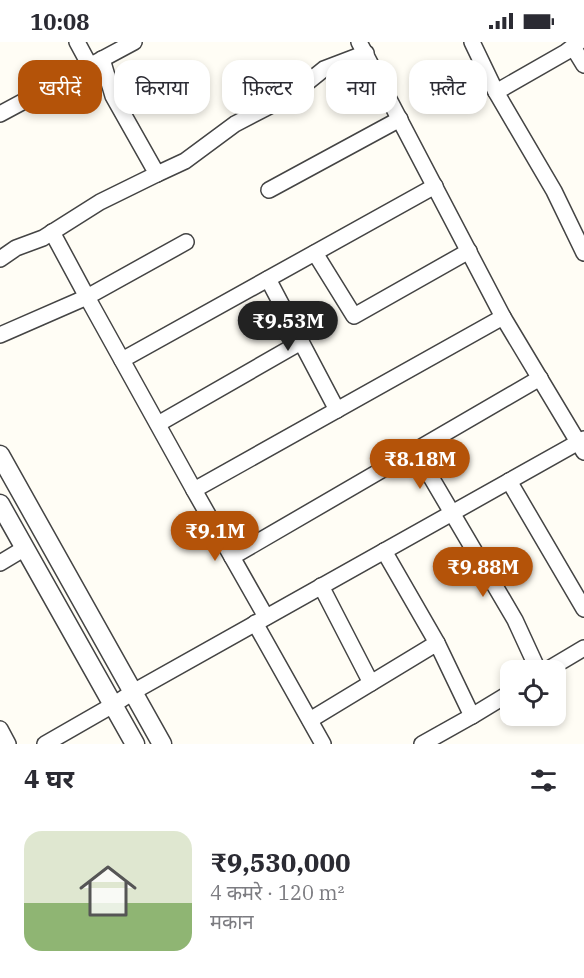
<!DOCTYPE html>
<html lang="hi">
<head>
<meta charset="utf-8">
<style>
  :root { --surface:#fff; --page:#f2f2f3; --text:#2b2b33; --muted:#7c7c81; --accent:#b45309 }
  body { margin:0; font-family:"IBM Plex Serif","Noto Sans Devanagari",serif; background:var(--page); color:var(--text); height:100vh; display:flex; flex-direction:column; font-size:22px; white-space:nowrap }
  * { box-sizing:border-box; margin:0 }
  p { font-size:20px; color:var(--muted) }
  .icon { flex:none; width:33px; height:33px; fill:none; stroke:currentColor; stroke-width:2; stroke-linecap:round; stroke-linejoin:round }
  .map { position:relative; height:702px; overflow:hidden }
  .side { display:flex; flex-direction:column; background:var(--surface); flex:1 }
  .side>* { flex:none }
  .banner { position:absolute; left:18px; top:18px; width:549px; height:54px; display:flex; gap:12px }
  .controls { position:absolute; left:500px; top:618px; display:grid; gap:12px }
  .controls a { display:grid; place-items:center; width:66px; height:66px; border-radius:12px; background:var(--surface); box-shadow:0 3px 9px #0003; font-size:30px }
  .price { position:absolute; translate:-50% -51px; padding:0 14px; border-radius:21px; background:var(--accent); color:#fff; font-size:20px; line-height:39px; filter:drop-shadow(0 2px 3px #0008) }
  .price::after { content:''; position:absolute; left:50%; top:36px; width:18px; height:14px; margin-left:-9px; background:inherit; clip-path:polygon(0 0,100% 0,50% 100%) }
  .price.active { background:#222; color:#fff }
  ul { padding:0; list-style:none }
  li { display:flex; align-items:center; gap:18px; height:150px; padding:0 24px }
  li span { display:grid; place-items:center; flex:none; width:168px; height:120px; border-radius:18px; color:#555 }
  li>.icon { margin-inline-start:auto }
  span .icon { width:72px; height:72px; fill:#fffc; stroke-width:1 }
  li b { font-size:26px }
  h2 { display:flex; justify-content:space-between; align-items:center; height:72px; padding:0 24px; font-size:26px }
  .chip { padding:0 21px; border-radius:18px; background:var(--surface); box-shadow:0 3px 9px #0003; font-size:21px; line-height:54px }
  .chip.active { background:var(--accent); color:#fff }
  .status { display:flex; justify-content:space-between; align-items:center; height:42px; padding:0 30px; background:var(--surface); direction:ltr }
  .status svg { height:16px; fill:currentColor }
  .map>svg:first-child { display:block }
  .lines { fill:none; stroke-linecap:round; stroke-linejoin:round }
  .minor-casing { stroke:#444; stroke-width:18 }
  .tertiary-casing { stroke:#444; stroke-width:21 }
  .minor { stroke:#fff; stroke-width:15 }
  .tertiary { stroke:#fff; stroke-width:18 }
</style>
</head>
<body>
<div class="status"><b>10:08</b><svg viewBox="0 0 49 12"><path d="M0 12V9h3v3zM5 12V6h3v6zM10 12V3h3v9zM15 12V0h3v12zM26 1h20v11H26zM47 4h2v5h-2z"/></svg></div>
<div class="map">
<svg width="584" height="702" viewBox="0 0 584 702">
  <rect width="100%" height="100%" fill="#fffdf5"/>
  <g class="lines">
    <defs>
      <g id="minor">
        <polyline points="77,0 90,24"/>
        <polyline points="359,0 503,275"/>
        <polyline points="472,0 496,50 554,149 584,211"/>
        <polyline points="573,5 584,23"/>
        <polyline points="496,50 566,10 579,0"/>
        <polyline points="0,72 134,0"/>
        <polyline points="157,132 185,119 235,82 293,52 324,27 366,11"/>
        <polyline points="269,148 400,77"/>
        <polyline points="186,200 87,255 194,448 503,275 584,410"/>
        <polyline points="315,211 354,274 469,209"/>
        <polyline points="0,217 16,206 43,196 100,160 157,132 113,54 102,17"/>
        <polyline points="268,237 337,368"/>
        <polyline points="0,293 87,255 52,190"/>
        <polyline points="122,318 435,144"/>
        <polyline points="158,382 301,300"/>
        <polyline points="415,408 515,578 538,628"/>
        <polyline points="509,439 584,567"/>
        <polyline points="194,448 266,575"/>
        <polyline points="384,509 437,601"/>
        <polyline points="232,515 540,336"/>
        <polyline points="0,521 25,506"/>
        <polyline points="321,544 371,641"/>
        <polyline points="255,581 323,702"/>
        <polyline points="547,628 584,606"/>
        <polyline points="472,674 510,651"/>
        <polyline points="310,678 437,601 472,674 422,702"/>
        <polyline points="0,687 8,702"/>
        <polyline points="45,702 113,663 133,650 584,397"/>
      </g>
      <g id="tertiary">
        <polyline points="0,413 162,702"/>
        <polyline points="0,462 135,702"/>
      </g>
    </defs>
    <use href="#minor" class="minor-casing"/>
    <use href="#tertiary" class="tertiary-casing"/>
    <use href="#minor" class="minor"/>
    <use href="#tertiary" class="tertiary"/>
  </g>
</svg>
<div class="controls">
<a><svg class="icon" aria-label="locate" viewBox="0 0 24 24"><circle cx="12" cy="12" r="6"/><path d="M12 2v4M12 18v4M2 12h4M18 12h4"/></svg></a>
</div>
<b class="price active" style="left:288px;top:310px">₹9.53M</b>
<b class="price" style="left:420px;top:448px">₹8.18M</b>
<b class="price" style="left:215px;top:520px">₹9.1M</b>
<b class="price" style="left:483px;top:556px">₹9.88M</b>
<div class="banner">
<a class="chip active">खरीदें</a>
<a class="chip">किराया</a>
<a class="chip">फ़िल्टर</a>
<a class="chip">नया</a>
<a class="chip">फ़्लैट</a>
</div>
</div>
<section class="side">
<h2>4 घर<svg class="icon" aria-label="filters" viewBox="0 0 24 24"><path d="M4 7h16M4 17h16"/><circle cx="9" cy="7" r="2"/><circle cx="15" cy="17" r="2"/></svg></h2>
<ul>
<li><span style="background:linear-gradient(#dfe7d0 60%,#8fb573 0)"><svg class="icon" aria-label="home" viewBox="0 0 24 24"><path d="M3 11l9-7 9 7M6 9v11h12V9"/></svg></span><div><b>₹9,530,000</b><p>4 कमरे · 120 m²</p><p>मकान</p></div></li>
</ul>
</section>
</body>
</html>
